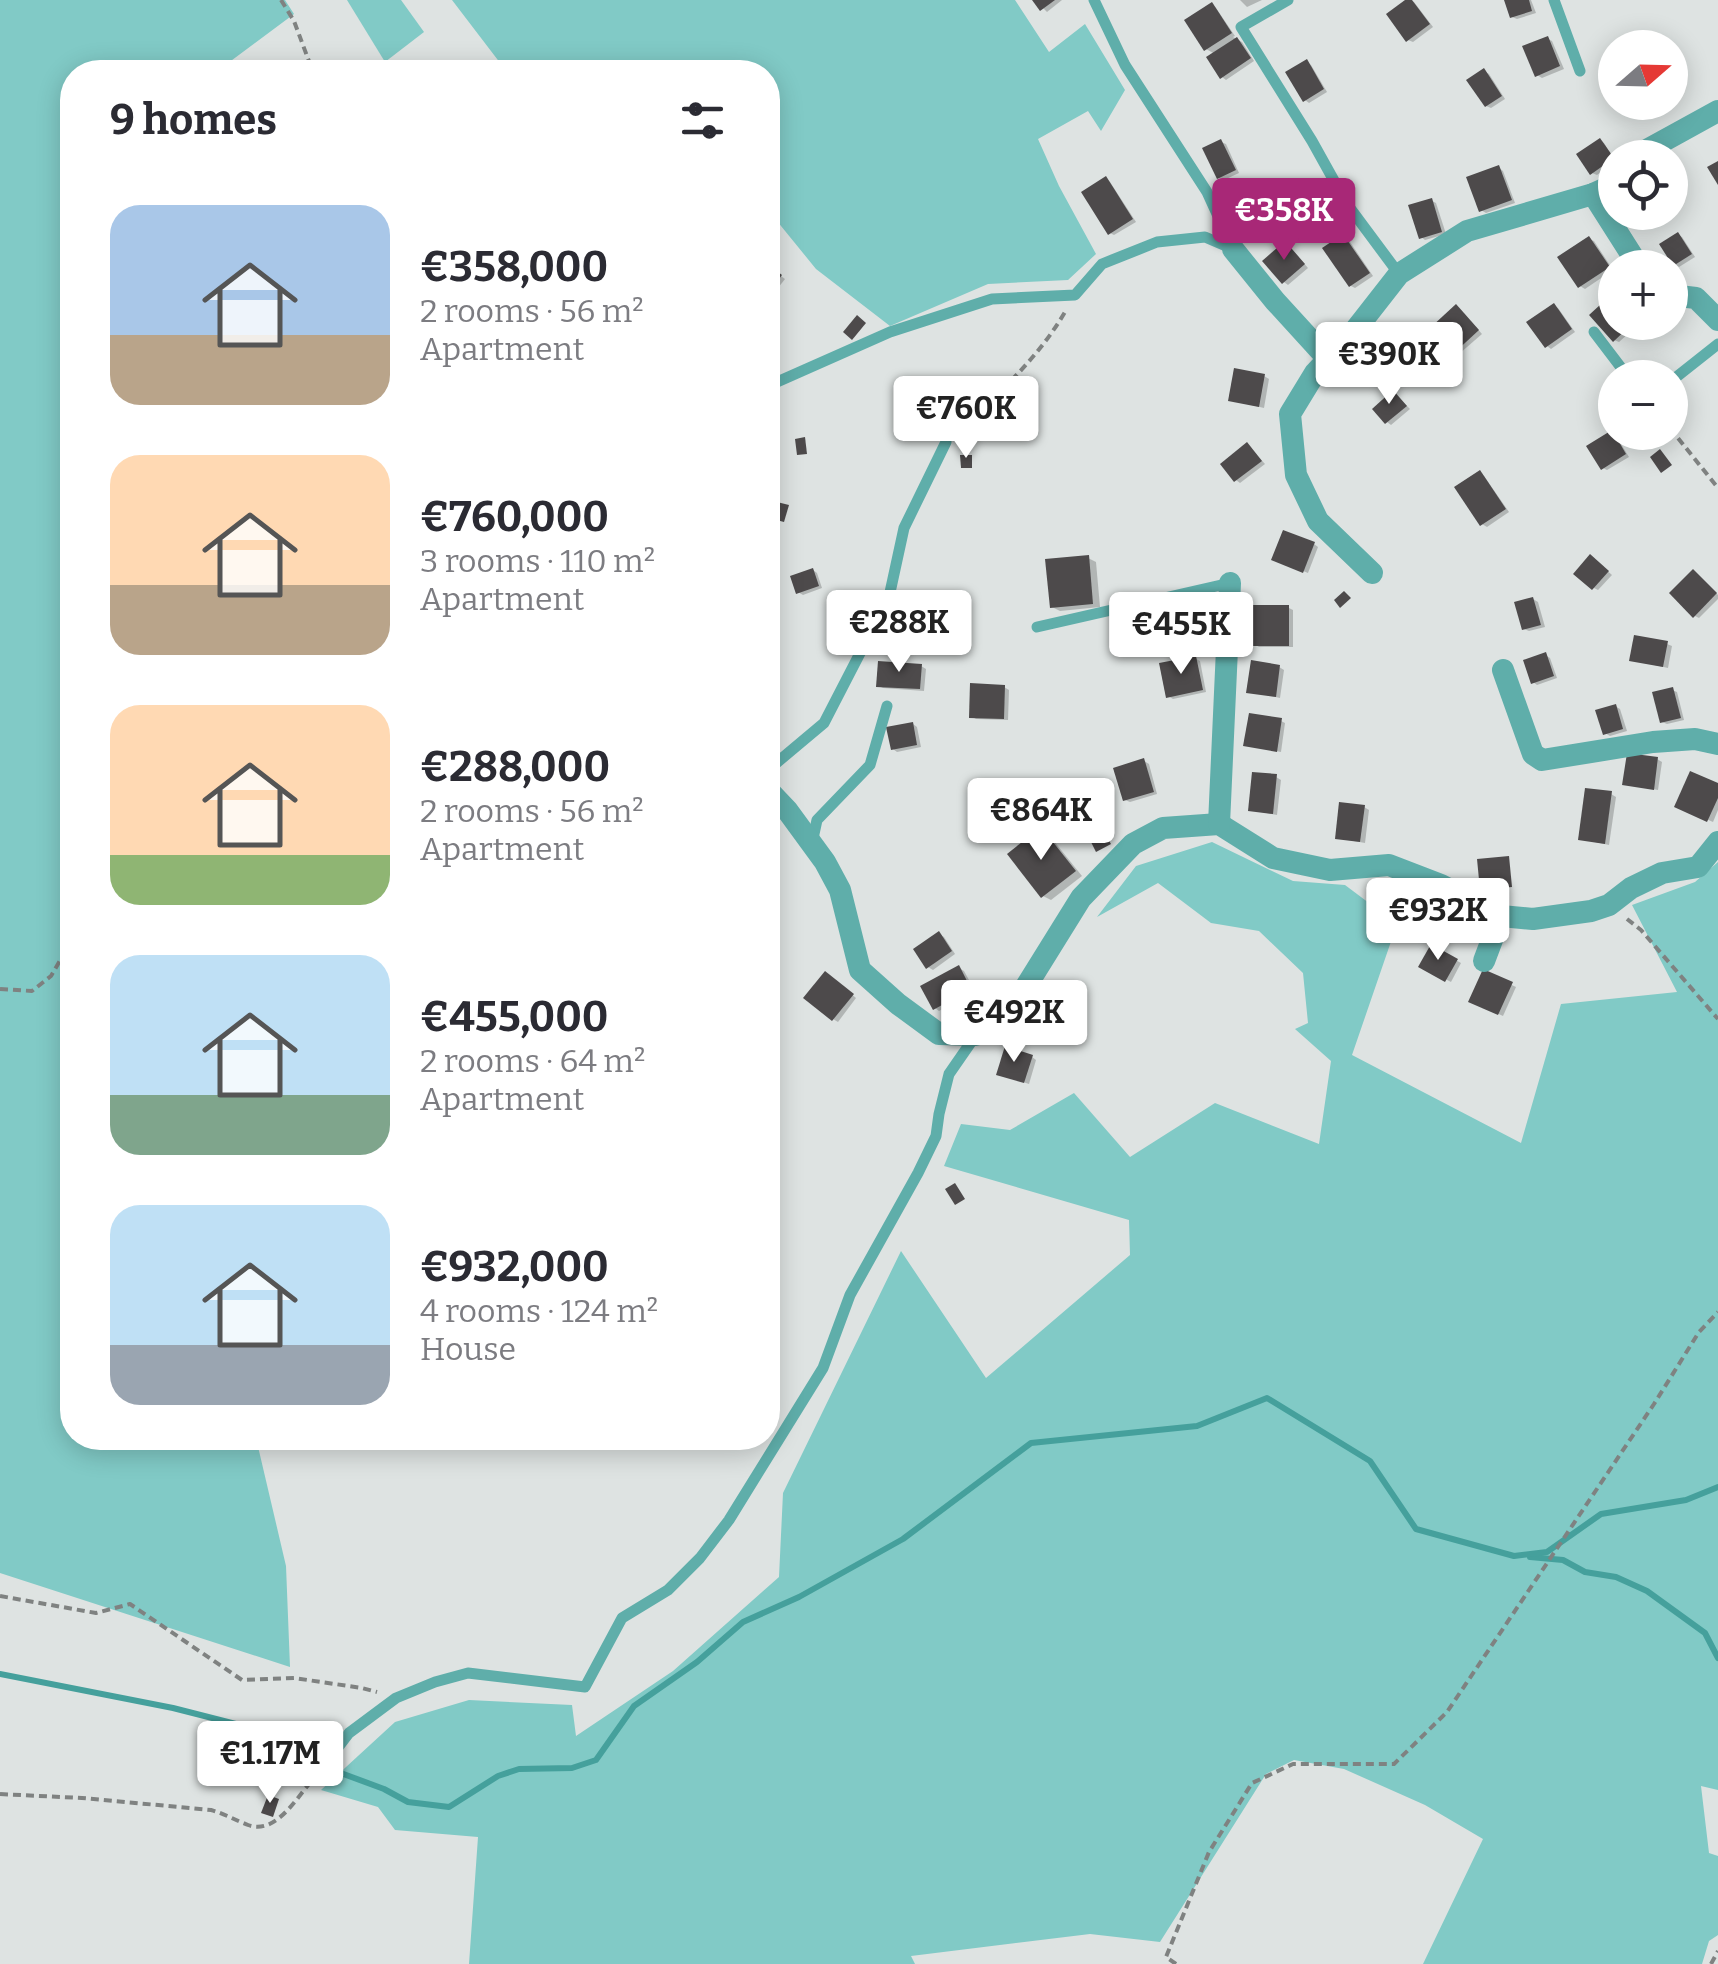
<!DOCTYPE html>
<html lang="en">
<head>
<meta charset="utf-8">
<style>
  :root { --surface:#fff; --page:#f7f7f7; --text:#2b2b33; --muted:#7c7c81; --accent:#a82877 }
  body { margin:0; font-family:Bitter,serif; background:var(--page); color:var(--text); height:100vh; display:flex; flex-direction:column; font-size:38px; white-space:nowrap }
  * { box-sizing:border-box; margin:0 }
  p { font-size:32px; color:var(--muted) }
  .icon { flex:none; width:55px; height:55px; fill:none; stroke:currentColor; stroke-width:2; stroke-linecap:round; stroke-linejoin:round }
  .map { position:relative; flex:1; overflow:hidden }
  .details { position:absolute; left:60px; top:60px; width:720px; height:1390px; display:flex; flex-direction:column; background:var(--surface); border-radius:40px; box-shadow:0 5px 25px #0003 }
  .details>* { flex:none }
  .needle { width:65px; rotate:70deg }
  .controls { position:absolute; left:1598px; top:30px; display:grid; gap:20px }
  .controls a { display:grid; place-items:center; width:90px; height:90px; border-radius:50%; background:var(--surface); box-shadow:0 5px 25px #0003; font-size:50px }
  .price { position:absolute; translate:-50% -85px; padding:0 22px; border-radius:10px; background:#fff; color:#222; font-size:32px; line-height:65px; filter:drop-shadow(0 2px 5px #0008) }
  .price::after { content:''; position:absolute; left:50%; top:60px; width:30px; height:22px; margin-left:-15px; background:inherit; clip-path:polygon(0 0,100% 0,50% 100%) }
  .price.on { background:var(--accent); color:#fff }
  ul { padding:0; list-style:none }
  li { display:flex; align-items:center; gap:30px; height:250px; padding:0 50px }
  li span { display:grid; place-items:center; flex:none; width:280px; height:200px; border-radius:30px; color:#555 }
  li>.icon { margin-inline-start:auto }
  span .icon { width:120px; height:120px; fill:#fffc; stroke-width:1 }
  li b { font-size:42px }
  h2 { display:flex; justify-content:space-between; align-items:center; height:120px; padding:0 50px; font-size:42px }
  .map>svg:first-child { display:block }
  .green { fill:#81cac6 }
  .shadow { fill:#0003 }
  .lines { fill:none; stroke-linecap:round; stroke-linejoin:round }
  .stream { stroke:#45a09c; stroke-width:6 }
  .building { fill:#4d4a4b }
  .path { stroke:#7f8281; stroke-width:4; stroke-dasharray:8 5; stroke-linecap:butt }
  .lane { stroke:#5faeaa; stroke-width:11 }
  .street { stroke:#5faeaa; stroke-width:22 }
</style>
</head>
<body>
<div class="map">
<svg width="1718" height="1964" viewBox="0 0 1718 1964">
  <rect width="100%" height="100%" fill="#dee3e2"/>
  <g class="green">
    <polygon points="0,0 285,0 294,14 216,72 72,72 72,1438 256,1438 286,1566 290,1667 0,1573"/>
    <polygon points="347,0 401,0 424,32 385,62"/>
    <polygon points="452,0 1015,0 1049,52 1085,24 1125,90 1101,131 1088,111 1038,139 1059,186 1096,254 1068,280 988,284 890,326 816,269 768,210 768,72 507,72"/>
    <polygon points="1212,842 1293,881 1345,885 1397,924 1352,1055 1521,1143 1561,1004 1677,992 1632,905 1695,882 1718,862 1718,1790 1701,1786 1709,1853 1718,1856 1718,1935 1709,1941 1702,1964 1423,1964 1483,1839 1425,1805 1344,1769 1294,1760 1266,1774 1160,1942 1090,1934 911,1956 915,1964 469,1964 478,1837 395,1830 378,1807 321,1790 395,1722 469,1700 572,1705 576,1736 673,1671 779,1577 783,1493 901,1251 986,1378 1130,1255 1129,1220 944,1166 961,1124 1010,1130 1074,1093 1130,1157 1215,1103 1319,1144 1331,1061 1295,1029 1308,1023 1303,973 1259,931 1211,923 1158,883 1097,917 1136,866"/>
  </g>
  <g class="shadow">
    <polygon points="1035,0 1062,0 1047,12"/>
    <polygon points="1240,0 1262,0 1247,7"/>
    <polygon points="1409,0 1414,2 1433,27 1413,42 1408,40"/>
    <polygon points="1507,0 1531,0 1536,13 1517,19 1512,17"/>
    <polygon points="1212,5 1216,8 1235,36 1233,37 1242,42 1254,61 1226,80 1222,77 1215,54 1206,49"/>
    <polygon points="1548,39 1552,41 1564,69 1542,78 1537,75"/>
    <polygon points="1307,62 1311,65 1327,92 1309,103 1305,100"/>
    <polygon points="1484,71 1489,74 1505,99 1491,108 1486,106"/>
    <polygon points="1600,141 1604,143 1615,162 1597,175 1592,173"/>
    <polygon points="1221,142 1226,144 1239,173 1224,180 1219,178"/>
    <polygon points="1499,168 1503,171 1515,203 1486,213 1481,210"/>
    <polygon points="1106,179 1110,182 1136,222 1114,235 1110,233"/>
    <polygon points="1247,193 1252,196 1269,222 1249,235 1244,232"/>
    <polygon points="1432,201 1436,203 1446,234 1425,240 1421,237"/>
    <polygon points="1678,235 1682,237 1695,257 1679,267 1675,264"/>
    <polygon points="1343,236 1348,239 1373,276 1355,288 1351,286"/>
    <polygon points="1589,239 1594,241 1613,270 1585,289 1580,286"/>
    <polygon points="1290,247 1308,268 1288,285 1284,282"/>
    <polygon points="770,268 785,279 771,297 768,294 768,271"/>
    <polygon points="1615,299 1615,322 1639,324 1619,342 1614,340"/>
    <polygon points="1554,306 1558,308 1575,332 1551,349 1547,346"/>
    <polygon points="1461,310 1482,334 1459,354 1455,352"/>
    <polygon points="1264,376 1269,379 1264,408 1230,400"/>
    <polygon points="1394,393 1410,409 1391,425 1387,422"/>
    <polygon points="1612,433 1616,436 1629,457 1607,470 1603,468"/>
    <polygon points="1248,445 1265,464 1240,483 1236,480"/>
    <polygon points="1480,473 1484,476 1509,512 1487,527 1482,524"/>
    <polygon points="1314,544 1318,547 1308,573 1279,561"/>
    <polygon points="1088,558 1096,562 1100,607 1060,611 1052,607"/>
    <polygon points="1595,560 1612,575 1598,590 1594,588"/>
    <polygon points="813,570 817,573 822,588 803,595 798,592"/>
    <polygon points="1698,575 1718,595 1718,599 1699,618 1695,616"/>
    <polygon points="1533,599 1538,602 1545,627 1529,631 1524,629"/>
    <polygon points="1289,608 1293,610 1293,647 1259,647 1254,644"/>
    <polygon points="1667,644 1672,646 1668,668 1632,660"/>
    <polygon points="1545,655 1550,658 1557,678 1537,685 1533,682"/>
    <polygon points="1196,659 1200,661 1206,692 1173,699 1168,696"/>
    <polygon points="921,666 926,669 924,691 883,688 879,686"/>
    <polygon points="1279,667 1284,670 1280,698 1248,691"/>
    <polygon points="1004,687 1009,690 1008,720 976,719 971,716"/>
    <polygon points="1672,690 1677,692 1684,720 1667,724 1662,722"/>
    <polygon points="1615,706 1620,709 1627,731 1610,736 1605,733"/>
    <polygon points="1281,721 1285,723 1281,752 1246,745"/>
    <polygon points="913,724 917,727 921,747 897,752 893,749"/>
    <polygon points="1657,759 1662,762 1658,790 1625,784"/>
    <polygon points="1144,761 1149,764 1157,794 1130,802 1125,800"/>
    <polygon points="1276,777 1281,780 1277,815 1251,810"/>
    <polygon points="1718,786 1718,810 1713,822 1677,806"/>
    <polygon points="1611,794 1616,797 1609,845 1581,839"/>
    <polygon points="1364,807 1369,810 1365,843 1337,838"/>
    <polygon points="1042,830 1049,835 1082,876 1051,900 1043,896"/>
    <polygon points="939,934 944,937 955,954 933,970 928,967"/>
    <polygon points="1432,947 1461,963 1451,982 1421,966"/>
    <polygon points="959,968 964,971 975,991 939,1011 935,1008"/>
    <polygon points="1484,972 1516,987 1503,1016 1471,1001"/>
    <polygon points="830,976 856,998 838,1022 833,1019"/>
    <polygon points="1032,1057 1036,1060 1029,1084 1004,1076"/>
  </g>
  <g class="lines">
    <g class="stream">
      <polyline points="1530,1557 1563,1560 1585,1572 1616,1577 1647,1591 1705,1633 1718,1658"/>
      <polyline points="0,1674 173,1708 267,1732 317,1763"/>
      <polyline points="330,1769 384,1789 408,1802 449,1807 498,1776 519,1769 572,1768 596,1760 634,1706 697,1662 743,1622 799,1597 903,1539 1031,1443 1197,1426 1267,1398 1370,1461 1416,1529 1514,1556 1547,1552 1601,1514 1686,1500 1718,1487"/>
    </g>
  </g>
  <g class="building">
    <polygon points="1032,0 1055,0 1040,11"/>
    <polygon points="1405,0 1412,0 1430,24 1406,42 1386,14"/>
    <polygon points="1504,0 1529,0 1532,11 1510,18"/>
    <polygon points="1212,2 1232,33 1204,51 1184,20"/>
    <polygon points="1548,36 1560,66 1535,77 1522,46"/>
    <polygon points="1237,37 1251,58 1220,79 1206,57"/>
    <polygon points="1307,59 1324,89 1303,102 1285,72"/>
    <polygon points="1484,68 1502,96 1485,107 1466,80"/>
    <polygon points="1600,138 1614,158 1590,175 1576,154"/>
    <polygon points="1221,139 1236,170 1217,179 1202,148"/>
    <polygon points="1718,161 1718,185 1707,167"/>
    <polygon points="1499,165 1512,200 1479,212 1466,177"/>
    <polygon points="1106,176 1133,219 1108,235 1081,192"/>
    <polygon points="1247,190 1266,219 1242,234 1224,206"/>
    <polygon points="1432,198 1442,232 1419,239 1408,205"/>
    <polygon points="1678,232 1692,254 1673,266 1659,244"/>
    <polygon points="1343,234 1370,273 1349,287 1322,248"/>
    <polygon points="1589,236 1610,267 1578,288 1557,257"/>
    <polygon points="1285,241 1305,264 1282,284 1262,261"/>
    <polygon points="769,265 782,275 768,294 768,267"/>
    <polygon points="1612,294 1615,297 1615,322 1634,322 1613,342 1589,315"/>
    <polygon points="1554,303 1572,329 1545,348 1526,322"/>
    <polygon points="1456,304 1479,330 1453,354 1430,328"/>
    <polygon points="857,315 866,323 852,340 843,332"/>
    <polygon points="1234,368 1265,374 1259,407 1228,401"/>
    <polygon points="1393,390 1407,406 1385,424 1372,409"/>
    <polygon points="1612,430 1626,454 1601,470 1586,446"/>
    <polygon points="805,437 807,454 797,455 795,439"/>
    <polygon points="1247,442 1262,461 1234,482 1220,464"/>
    <polygon points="1660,449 1672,465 1661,473 1650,457"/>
    <polygon points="960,455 972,455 972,468 961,468"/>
    <polygon points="1480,470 1506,509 1480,526 1454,487"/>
    <polygon points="773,501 789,505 784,522 769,518"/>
    <polygon points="1283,530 1315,542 1303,573 1271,560"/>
    <polygon points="1590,554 1609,571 1592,590 1573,574"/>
    <polygon points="1089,555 1093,604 1050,608 1045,559"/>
    <polygon points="813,568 819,586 796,594 790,576"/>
    <polygon points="1693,569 1717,593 1693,618 1669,593"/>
    <polygon points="1344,591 1351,598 1340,608 1334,600"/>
    <polygon points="1533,597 1541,625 1522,630 1514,602"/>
    <polygon points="1252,605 1289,605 1289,646 1251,646"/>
    <polygon points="1634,635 1668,641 1663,667 1629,661"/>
    <polygon points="1546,652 1554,676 1531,684 1523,660"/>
    <polygon points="1196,656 1203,690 1166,698 1159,663"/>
    <polygon points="1251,660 1280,665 1276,697 1246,693"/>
    <polygon points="878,661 922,664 920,689 876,687"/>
    <polygon points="970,683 1005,685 1004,719 969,718"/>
    <polygon points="1673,687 1681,718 1660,723 1652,692"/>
    <polygon points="1616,704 1623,729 1603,735 1595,710"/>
    <polygon points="1249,713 1282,718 1277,752 1243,746"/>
    <polygon points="913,722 917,745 891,750 886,727"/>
    <polygon points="1627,753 1658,757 1654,790 1622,785"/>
    <polygon points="1144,758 1154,792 1123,801 1113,768"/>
    <polygon points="1690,771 1718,783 1718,798 1707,822 1674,807"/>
    <polygon points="1252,772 1277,774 1273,814 1248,811"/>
    <polygon points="1585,788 1612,791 1605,844 1578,840"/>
    <polygon points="1339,802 1365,805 1360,842 1335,839"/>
    <polygon points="1041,827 1076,871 1041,898 1007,854"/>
    <polygon points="1105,834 1111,844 1096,852 1091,842"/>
    <polygon points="1509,856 1512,887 1480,890 1477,859"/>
    <polygon points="939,931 952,951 926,969 913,949"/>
    <polygon points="1431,944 1458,959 1445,982 1418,967"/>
    <polygon points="959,965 971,989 933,1010 920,986"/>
    <polygon points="1483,969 1513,982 1498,1015 1468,1002"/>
    <polygon points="825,971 854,994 832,1021 803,998"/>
    <polygon points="1005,1046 1033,1055 1024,1083 996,1075"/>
    <polygon points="772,1152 780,1159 768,1176 768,1158"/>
    <polygon points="955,1183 965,1199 955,1205 945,1189"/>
    <polygon points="268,1795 279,1799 273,1817 261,1813"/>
  </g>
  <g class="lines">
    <g class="path">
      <polyline points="281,0 294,21 313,72"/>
      <polyline points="1670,428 1718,488"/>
      <path d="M955,434c40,-37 82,-74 110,-122"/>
      <polyline points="1627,919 1641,930 1718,1019"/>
      <polyline points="0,989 32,991 51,976 72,940"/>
      <polyline points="0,1596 96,1613 130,1604 242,1680 294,1678 362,1688 377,1692"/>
      <path d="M0,1794l82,4 129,12c14,4 24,10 37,15 27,10 47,-25 62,-42"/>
      <polyline points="1176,1964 1166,1957 1209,1852 1252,1783 1293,1764 1394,1764 1447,1712 1654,1404 1699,1332 1718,1312"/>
      <polyline points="1711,1964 1718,1951"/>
    </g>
    <g class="lane">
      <polyline points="1094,0 1125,65 1207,192 1233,249"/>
      <polyline points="1288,0 1241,27 1312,141 1347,204 1399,274"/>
      <polyline points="1554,0 1580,71"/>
      <polyline points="1594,332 1629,378"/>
      <polyline points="1670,382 1718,344"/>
      <polyline points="768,386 890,332 992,299 1075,295 1102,264 1157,242 1205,237 1233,249"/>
      <polyline points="1037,627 1230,583"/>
      <polyline points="768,770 824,723 889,597 904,528 946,442"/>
      <polyline points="812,843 817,820 870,765 887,706"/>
      <polyline points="320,1771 349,1733 396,1698 435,1682 468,1673 585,1687 622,1618 668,1590 700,1558 729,1520 823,1368 850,1295 918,1173 936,1136 939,1114 949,1074 976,1035"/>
    </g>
    <g class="street">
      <polyline points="1641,158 1647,150 1718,111"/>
      <polyline points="1593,194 1640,268"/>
      <polyline points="1233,249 1275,301 1328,359"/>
      <polyline points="1670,295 1696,298 1718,320"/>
      <polyline points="1372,573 1318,521 1296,475 1290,414 1315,373 1356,329 1399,274 1467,231 1593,194 1615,184"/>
      <polyline points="1503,670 1533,754 1542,760 1653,742 1695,739 1718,744"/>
      <polyline points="768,790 787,810 825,862 840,890 860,970 898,1004 939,1034 976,1035 1022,993 1081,898 1133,844 1163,828 1219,824 1273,858 1330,870 1389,865 1441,885 1501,916 1533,919 1591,911 1609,905 1631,888 1662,873 1698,867 1718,842"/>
      <polyline points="1219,824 1230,583"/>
      <polyline points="1484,961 1501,916"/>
    </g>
  </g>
</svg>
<div class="controls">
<a><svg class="needle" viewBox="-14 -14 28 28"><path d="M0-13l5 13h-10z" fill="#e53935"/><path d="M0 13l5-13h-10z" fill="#7c7c81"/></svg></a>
<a><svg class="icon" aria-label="locate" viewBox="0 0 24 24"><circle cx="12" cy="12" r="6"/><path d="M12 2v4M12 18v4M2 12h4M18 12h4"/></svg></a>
<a>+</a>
<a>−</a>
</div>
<b class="price on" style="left:1284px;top:263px">€358K</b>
<b class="price" style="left:1389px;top:407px">€390K</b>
<b class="price" style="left:966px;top:461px">€760K</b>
<b class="price" style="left:899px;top:675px">€288K</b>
<b class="price" style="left:1181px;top:677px">€455K</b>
<b class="price" style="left:1041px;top:863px">€864K</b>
<b class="price" style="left:1438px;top:963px">€932K</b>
<b class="price" style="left:1014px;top:1065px">€492K</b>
<b class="price" style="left:270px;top:1806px">€1.17M</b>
<section class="details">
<h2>9 homes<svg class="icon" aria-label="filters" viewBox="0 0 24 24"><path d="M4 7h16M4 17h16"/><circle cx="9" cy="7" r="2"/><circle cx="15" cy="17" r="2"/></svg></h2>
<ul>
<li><span style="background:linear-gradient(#a9c7e8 65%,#b9a48a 0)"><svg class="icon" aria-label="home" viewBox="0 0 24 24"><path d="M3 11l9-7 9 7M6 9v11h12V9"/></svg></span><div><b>€358,000</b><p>2 rooms · 56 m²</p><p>Apartment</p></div></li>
<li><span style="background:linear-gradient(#ffd9b3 65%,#b9a48a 0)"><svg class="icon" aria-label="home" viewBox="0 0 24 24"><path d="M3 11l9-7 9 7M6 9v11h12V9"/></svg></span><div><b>€760,000</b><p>3 rooms · 110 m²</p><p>Apartment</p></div></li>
<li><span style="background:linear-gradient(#ffd9b3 75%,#8fb573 0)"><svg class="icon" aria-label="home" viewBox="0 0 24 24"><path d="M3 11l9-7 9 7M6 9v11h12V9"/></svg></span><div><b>€288,000</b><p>2 rooms · 56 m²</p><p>Apartment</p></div></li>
<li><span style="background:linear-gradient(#bfe0f5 70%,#7fa58c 0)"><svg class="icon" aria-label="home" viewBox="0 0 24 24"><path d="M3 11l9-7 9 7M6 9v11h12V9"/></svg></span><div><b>€455,000</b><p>2 rooms · 64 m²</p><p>Apartment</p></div></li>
<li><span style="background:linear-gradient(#bfe0f5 70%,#9aa5b1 0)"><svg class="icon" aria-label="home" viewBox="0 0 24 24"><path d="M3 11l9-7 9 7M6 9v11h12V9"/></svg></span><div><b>€932,000</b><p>4 rooms · 124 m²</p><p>House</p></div></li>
</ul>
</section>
</div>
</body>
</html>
